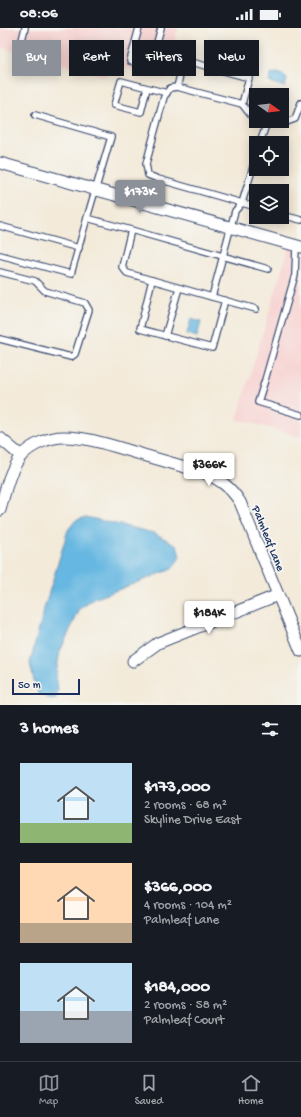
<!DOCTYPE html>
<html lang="en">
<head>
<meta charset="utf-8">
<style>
  :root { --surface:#171b24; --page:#20242c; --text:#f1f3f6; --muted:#9ea1a6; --line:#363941; --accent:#8c9099 }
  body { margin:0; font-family:"Gochi Hand",sans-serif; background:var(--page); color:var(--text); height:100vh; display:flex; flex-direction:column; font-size:15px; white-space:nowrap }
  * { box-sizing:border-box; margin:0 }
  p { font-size:13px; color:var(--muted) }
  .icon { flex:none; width:22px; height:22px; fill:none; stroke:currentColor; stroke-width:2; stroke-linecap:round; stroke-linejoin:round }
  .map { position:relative; height:677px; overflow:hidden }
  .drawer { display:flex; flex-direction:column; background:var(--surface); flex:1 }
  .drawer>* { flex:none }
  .guide { position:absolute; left:12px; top:12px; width:277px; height:36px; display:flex; gap:8px }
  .needle { width:26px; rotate:104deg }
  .buttons { position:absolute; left:249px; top:60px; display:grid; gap:8px }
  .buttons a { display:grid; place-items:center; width:40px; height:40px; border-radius:0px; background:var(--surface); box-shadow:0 2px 10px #0003; font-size:20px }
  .scale { position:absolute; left:12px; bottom:10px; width:68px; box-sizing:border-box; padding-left:4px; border:2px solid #1b2f5e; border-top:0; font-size:11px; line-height:14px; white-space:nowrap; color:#1b2f5e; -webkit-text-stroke:3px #f6f6f2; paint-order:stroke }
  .price { position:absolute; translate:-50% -34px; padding:0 9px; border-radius:4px; background:#fff; color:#222; font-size:13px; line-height:26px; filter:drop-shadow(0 1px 2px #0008) }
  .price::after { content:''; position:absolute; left:50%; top:24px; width:12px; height:9px; margin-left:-6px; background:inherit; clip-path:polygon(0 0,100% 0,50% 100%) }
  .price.selected { background:var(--accent); color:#fff }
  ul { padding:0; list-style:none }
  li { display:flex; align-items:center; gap:12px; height:100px; padding:0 20px }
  li span { display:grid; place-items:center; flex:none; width:112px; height:80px; border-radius:0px; color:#555 }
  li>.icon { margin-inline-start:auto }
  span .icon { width:48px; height:48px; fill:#fffc; stroke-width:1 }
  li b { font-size:17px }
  h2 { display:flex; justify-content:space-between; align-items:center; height:48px; padding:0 20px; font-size:17px }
  .pill { padding:0 14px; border-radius:0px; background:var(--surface); box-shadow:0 2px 10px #0003; font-size:14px; line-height:36px }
  .pill.selected { background:var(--accent); color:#fff }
  .status { display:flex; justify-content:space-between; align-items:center; height:28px; padding:0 20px; background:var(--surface); direction:ltr }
  .status svg { height:11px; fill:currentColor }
  .tab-bar { display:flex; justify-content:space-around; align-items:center; height:56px; border-top:1px solid var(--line); background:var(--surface); font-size:11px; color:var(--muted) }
  .tab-bar a { display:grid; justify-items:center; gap:2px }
  .tab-bar .selected { color:var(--accent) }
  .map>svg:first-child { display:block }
  .built { fill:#f7d0cf }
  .water { fill:#66b7e1; stroke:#4073a0 }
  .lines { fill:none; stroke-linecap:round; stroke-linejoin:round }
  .service-casing { stroke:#3b4b70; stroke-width:8 }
  .minor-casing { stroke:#3b4b70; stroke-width:13 }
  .service { stroke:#fff; stroke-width:5.5 }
  .minor { stroke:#fff; stroke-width:11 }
  .labels { text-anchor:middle; stroke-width:3.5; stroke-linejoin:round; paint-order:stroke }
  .street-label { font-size:12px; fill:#1b2f5e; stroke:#f6f6f2 }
</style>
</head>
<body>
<div class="status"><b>08:06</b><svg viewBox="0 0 49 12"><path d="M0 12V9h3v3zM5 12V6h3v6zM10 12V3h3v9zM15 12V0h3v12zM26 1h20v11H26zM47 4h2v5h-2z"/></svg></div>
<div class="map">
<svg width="301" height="677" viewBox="0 0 301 677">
  <rect width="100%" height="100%" fill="#f6f6f2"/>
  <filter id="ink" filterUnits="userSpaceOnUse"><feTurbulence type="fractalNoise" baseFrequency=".025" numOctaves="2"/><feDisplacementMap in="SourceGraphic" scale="8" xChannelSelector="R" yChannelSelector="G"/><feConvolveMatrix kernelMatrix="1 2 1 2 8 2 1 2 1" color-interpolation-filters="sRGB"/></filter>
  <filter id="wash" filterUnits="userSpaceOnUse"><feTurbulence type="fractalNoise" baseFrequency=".012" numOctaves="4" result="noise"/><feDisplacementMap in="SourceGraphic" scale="16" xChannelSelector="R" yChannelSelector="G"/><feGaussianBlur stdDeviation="0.9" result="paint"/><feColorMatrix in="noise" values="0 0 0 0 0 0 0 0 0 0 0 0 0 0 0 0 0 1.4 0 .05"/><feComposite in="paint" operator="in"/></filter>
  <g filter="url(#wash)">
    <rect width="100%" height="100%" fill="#f3ead9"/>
    <g class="built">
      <polygon points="0,0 178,0 164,51 110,36 106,49 0,19"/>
      <polygon points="289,218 301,220 301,409 237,391"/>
    </g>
    <g class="water">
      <polygon points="278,45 282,47 287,51 285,59 269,54 271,46"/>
      <polygon points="191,291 201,294 197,309 187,306"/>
      <polygon points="86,489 154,505 177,517 180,529 172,541 94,571 80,581 60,623 56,646 58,663 56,670 51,671 39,666 35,658 30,635 44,581 68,502 76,492"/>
    </g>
  </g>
  <g filter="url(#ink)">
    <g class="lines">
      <defs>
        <g id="service">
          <polyline points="139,0 130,33 150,39 161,0"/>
          <polyline points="22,12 25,0"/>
          <polyline points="177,59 184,32 249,50 242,76"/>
          <polyline points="147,60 141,84 114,77 121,53 167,65"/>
          <polyline points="35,87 111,109 87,190 131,202"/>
          <polyline points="256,91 253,90 242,76 177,59 170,60 164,69 146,136 148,147 158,151 256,179"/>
          <polyline points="262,93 281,96 295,91 301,75"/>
          <polyline points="260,115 267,94"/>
          <polyline points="256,129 242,175 235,183 212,269 256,281"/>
          <polyline points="282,187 301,192"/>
          <polyline points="0,198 79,220"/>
          <polyline points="296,219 295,247 265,352 258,374 301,387"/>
          <polyline points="0,227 71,246 87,190"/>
          <polyline points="0,244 35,253 45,263 85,275 89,282 75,326 71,329 0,311"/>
          <polyline points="152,252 140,301 212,320 225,272"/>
          <polyline points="212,269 127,245 122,239 131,202 268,241"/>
          <polyline points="165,308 179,260"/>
        </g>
        <g id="minor">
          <polyline points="0,135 301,219"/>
          <polyline points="0,410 21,428"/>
          <path d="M0,482c5,-18 9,-39 21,-54 10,-11 28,-19 43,-19 21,0 43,7 63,13 26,8 52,15 78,23 16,7 26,15 35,29l61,149"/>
          <polyline points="133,633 158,615 278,567"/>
        </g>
      </defs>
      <use href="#service" class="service-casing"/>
      <use href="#minor" class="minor-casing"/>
      <use href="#service" class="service"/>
      <use href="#minor" class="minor"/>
    </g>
  </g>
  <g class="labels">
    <g class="street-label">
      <text transform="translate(269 510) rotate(68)" y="4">Palmleaf Lane</text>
    </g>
  </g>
</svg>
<div class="buttons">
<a><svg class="needle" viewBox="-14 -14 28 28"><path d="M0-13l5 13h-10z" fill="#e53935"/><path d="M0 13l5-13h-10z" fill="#9ea1a6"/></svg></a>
<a><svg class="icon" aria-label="locate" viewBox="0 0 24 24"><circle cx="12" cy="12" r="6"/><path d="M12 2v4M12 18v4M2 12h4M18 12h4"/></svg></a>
<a><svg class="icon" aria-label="layers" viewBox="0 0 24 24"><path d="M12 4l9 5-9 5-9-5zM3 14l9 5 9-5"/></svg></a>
</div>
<div class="scale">50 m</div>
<b class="price selected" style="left:140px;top:186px">$173K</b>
<b class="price" style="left:209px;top:459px">$366K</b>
<b class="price" style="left:209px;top:607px">$184K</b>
<div class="guide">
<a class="pill selected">Buy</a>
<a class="pill">Rent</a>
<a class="pill">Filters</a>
<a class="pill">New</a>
</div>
</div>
<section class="drawer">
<h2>3 homes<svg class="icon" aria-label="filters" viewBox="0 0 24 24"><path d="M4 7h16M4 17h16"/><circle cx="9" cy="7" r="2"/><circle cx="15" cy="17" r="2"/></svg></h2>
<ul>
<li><span style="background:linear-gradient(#bfe0f5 75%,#8fb573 0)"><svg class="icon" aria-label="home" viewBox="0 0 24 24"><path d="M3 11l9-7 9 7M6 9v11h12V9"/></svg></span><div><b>$173,000</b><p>2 rooms · 68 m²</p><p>Skyline Drive East</p></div></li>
<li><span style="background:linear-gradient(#ffd9b3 75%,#b9a48a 0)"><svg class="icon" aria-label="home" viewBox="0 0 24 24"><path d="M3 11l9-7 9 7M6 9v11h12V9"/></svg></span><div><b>$366,000</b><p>4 rooms · 104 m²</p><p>Palmleaf Lane</p></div></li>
<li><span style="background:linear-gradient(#bfe0f5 60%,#9aa5b1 0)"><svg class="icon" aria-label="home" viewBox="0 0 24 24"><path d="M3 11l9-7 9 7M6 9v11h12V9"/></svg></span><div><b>$184,000</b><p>2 rooms · 58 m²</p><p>Palmleaf Court</p></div></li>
</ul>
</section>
<nav class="tab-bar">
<a class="selected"><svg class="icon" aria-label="map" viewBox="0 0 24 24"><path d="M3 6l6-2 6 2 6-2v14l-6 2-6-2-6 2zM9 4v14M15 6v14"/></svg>Map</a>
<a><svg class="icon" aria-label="saved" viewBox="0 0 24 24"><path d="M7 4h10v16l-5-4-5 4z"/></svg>Saved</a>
<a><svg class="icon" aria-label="home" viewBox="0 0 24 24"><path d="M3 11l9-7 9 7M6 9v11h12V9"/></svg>Home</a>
</nav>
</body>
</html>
